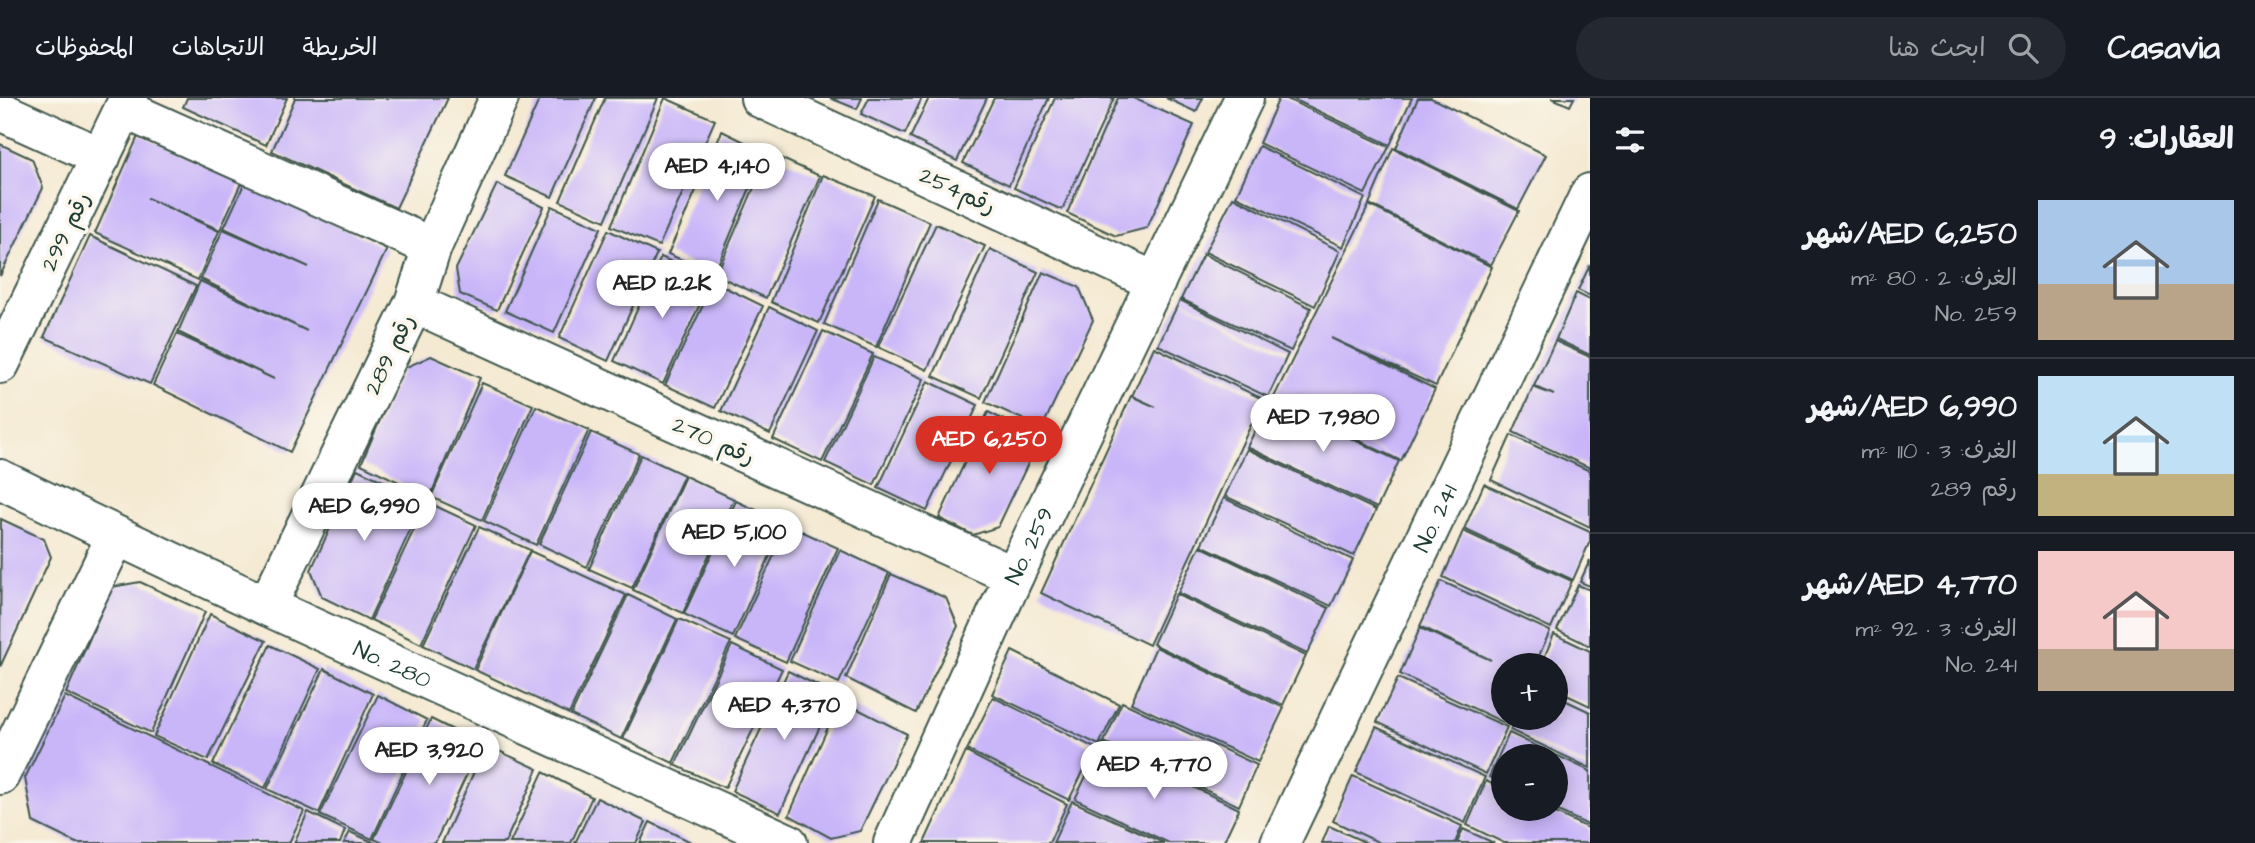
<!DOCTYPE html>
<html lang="ar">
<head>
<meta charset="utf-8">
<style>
  :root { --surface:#171b24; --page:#242831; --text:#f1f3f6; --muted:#9ea1a6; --line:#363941; --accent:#d93025 }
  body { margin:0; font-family:"Architects Daughter","Playpen Sans Arabic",sans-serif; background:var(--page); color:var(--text); direction:rtl; height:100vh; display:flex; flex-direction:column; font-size:26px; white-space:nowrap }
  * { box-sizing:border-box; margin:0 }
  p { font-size:23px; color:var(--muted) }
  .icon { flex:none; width:38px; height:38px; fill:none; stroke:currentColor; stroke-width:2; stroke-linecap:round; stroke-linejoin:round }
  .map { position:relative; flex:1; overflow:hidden; direction:ltr }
  .drawer { display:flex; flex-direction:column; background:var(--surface); width:665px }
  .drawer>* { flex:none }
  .buttons { position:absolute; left:1491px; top:555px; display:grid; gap:14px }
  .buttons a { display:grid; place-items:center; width:77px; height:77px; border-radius:50%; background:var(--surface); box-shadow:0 4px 18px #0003; font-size:35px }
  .price { position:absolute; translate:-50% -60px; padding:0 16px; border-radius:24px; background:#fff; color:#222; font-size:23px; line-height:46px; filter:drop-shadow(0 2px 4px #0008) }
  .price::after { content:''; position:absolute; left:50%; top:42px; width:21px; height:16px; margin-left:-10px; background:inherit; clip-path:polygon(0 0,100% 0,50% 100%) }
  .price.on { background:var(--accent); color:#fff }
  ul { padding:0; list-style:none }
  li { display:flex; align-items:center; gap:21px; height:175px; padding:0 21px }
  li+li { border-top:2px solid var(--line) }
  li span { display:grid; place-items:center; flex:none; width:196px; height:140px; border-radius:0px; color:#555 }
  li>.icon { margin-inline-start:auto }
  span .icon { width:84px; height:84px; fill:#fffc; stroke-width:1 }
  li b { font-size:30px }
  h2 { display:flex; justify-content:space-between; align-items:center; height:84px; padding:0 21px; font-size:30px }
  header { display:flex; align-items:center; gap:42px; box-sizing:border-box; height:98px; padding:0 35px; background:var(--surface); border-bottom:2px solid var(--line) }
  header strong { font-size:33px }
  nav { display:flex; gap:38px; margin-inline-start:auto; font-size:24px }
  .search { width:490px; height:63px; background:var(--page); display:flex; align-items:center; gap:18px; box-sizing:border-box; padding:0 24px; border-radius:38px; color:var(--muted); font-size:26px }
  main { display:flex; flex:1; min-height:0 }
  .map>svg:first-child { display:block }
  .building { fill:#c9b6f9 }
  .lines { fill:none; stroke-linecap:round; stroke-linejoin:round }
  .minor-casing { stroke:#3f574c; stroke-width:42 }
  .minor { stroke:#fff; stroke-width:38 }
  .labels { text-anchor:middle; stroke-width:7; stroke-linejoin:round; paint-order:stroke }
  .street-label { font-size:23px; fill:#1f3d34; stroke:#fbf7ec }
</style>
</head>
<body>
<header>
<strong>Casavia</strong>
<div class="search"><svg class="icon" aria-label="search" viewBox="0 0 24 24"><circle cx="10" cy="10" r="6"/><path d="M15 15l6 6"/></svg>ابحث هنا</div>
<nav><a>الخريطة</a><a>الاتجاهات</a><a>المحفوظات</a></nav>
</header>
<main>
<section class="drawer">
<h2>العقارات: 9<svg class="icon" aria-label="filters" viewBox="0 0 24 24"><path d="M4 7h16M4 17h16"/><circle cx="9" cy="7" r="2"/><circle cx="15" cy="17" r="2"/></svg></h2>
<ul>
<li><span style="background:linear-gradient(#a9c7e8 60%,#b9a48a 0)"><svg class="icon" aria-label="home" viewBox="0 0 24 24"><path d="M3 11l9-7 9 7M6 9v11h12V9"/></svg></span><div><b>AED 6,250/شهر</b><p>الغرف: 2 · 80 m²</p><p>No. 259</p></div></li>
<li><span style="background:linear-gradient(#bfe0f5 70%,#c2b280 0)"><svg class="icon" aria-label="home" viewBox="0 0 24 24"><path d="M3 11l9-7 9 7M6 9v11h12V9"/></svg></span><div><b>AED 6,990/شهر</b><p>الغرف: 3 · 110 m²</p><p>رقم 289</p></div></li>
<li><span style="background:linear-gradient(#f6c9c9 70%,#b9a48a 0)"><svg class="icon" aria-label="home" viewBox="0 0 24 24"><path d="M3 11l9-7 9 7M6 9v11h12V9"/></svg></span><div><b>AED 4,770/شهر</b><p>الغرف: 3 · 92 m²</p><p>No. 241</p></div></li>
</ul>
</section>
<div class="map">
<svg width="1590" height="745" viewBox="0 0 1590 745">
  <rect width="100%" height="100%" fill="#fbf7ec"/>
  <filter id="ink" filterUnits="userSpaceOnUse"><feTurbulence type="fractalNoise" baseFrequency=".0143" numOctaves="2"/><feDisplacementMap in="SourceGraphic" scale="14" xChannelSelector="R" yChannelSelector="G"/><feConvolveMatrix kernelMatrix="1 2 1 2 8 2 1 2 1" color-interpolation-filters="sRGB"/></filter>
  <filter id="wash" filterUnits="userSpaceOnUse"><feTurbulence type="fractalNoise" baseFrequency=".00686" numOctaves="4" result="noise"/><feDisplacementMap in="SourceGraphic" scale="28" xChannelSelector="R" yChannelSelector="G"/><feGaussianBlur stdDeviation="1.57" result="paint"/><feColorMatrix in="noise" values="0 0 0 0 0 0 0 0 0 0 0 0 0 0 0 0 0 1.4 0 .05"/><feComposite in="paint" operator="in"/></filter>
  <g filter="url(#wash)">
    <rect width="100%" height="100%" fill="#f4e9d1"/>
    <g id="blocks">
      <g class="building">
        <polygon points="187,0 287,0 266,47 183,9"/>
        <polygon points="295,0 448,0 396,110 272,53"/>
        <polygon points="540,0 596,0 552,99 505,78"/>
        <polygon points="605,0 658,0 605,123 560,103"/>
        <polygon points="665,0 715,22 659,148 611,128"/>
        <polygon points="830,0 862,0 857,11"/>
        <polygon points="869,0 922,0 905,36 861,16"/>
        <polygon points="929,0 987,0 957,63 910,40"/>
        <polygon points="994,0 1049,0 1009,87 963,65"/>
        <polygon points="1055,0 1114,0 1062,112 1014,90"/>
        <polygon points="1118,0 1133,0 1194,27 1147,130 1116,138 1067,115"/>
        <polygon points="1166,0 1203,0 1196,14"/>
        <polygon points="1279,0 1285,0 1389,49 1365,96 1259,45"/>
        <polygon points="1291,0 1412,0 1390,47"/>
        <polygon points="1418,0 1431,0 1546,57 1518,111 1396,50"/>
        <polygon points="1552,0 1574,0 1570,8"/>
        <polygon points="722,33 765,54 714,176 668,156"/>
        <polygon points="139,36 242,83 220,132 147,100 219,133 198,182 95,135"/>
        <polygon points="0,46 32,61 43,90 0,178"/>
        <polygon points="1259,48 1365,100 1343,149 1236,98"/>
        <polygon points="1393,50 1519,113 1491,167 1369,106"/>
        <polygon points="769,55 820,78 766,200 716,177"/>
        <polygon points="823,77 875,98 819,225 771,204"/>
        <polygon points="245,84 387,151 290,354 153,287 177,236 274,281 178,234 200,183 307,233 201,181 223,131 309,169 224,130"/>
        <polygon points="497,86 544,109 497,212 460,196 456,171"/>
        <polygon points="1233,99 1340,153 1315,208 1205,154"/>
        <polygon points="878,101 930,124 876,249 824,226"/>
        <polygon points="1369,107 1492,169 1436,288 1331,240 1435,291 1401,363 1273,301"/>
        <polygon points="552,108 601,130 554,235 505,213"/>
        <polygon points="936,126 985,148 927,272 878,249"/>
        <polygon points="608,132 657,155 608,263 559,240"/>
        <polygon points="90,138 196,188 150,286 44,239"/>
        <polygon points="990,151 1038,174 981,300 933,278"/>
        <polygon points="1203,156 1311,210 1291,253 1181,201"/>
        <polygon points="661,159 711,182 663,286 614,263"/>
        <polygon points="1590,167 1590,198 1578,192"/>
        <polygon points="1043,174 1079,189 1093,222 1042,330 985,304"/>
        <polygon points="714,184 763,208 715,310 665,287"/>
        <polygon points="1576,195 1590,202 1590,257 1556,241"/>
        <polygon points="1180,202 1288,256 1268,299 1158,247"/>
        <polygon points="769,209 818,233 770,336 721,313"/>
        <polygon points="823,233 873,256 822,364 773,341"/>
        <polygon points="1555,243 1590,259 1590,370 1513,334 1533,289 1554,297 1534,288"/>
        <polygon points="1154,249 1263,301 1149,547 1041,495 1131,298 1156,309 1132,298"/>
        <polygon points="431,258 480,280 430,399 361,366 402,271"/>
        <polygon points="874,259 924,281 874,387 825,364"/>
        <polygon points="928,283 978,307 927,413 878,390"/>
        <polygon points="482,285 533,307 482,422 431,399"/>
        <polygon points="1270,302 1399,363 1377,410 1247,349"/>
        <polygon points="536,308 589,332 536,447 484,423"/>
        <polygon points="988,314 1040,340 998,429 973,437 939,420"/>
        <polygon points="591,334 639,356 587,469 539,446"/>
        <polygon points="1511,337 1590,373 1590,429 1491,382"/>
        <polygon points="1247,351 1376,412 1354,458 1225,398"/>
        <polygon points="641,357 684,377 632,490 589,471"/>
        <polygon points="357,371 424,402 369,522 322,499 311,472"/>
        <polygon points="685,378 734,401 683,515 633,492"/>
        <polygon points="1484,386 1590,434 1590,443 1573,482 1464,431"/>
        <polygon points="1224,400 1353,462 1331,508 1201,447"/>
        <polygon points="736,403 785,425 733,539 684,516"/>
        <polygon points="427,404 476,427 421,546 371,522"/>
        <polygon points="1,421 44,441 51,459 0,569"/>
        <polygon points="788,427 838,450 786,564 735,541"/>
        <polygon points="479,429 530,452 473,571 423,547"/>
        <polygon points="1463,433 1572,483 1551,530 1443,479"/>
        <polygon points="1200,448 1329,510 1307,556 1178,495"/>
        <polygon points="840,452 889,475 839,585 790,563"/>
        <polygon points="530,453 626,497 569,616 475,572"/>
        <polygon points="1590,462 1590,488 1580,484"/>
        <polygon points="891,476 946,500 958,528 916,615 846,580"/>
        <polygon points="1441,483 1550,533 1535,567 1503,567 1503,620 1512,620 1509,627 1400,576 1420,530 1491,562 1420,528"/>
        <polygon points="140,484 205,514 151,635 66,595 112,489"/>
        <polygon points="1578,487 1590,492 1590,548 1557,532"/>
        <polygon points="1176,496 1306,558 1283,607 1153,546"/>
        <polygon points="628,497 677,521 621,641 571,617"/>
        <polygon points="210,516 266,543 208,662 154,638"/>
        <polygon points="679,521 731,544 673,665 623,641"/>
        <polygon points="1554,536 1590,553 1590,608 1556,592 1556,567 1541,567"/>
        <polygon points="270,547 320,571 265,690 213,666"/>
        <polygon points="732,547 782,571 725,690 675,667"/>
        <polygon points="1156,549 1284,610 1258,664 1131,605"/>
        <polygon points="1012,553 1119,606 1099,647 992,596"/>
        <polygon points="324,571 373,596 319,715 267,691"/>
        <polygon points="788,573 835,596 780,715 732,693"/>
        <polygon points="1398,580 1507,629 1486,676 1377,624"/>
        <polygon points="378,597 427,622 372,741 320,717"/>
        <polygon points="65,598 304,713 289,745 76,745 33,724 25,680"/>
        <polygon points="1556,598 1590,614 1590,670 1510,632 1515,620 1556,620"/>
        <polygon points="993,599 1095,650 1069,702 967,652"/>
        <polygon points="840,602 907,636 860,733 831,740 789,717"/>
        <polygon points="1122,604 1257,667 1239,708 1104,644"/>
        <polygon points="431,621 481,646 435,745 383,745 374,741"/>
        <polygon points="1376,629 1485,679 1465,725 1356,674"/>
        <polygon points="1509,635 1590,673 1590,728 1556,712 1556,658 1503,658 1503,686 1489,679"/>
        <polygon points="1102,645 1239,711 1223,745 1169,745 1075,701"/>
        <polygon points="486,647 538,671 505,745 442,745"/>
        <polygon points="966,654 1067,706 1049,745 924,745"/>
        <polygon points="543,674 592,699 571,745 510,745"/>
        <polygon points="1353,678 1462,728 1455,745 1380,745 1333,723"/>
        <polygon points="1486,683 1503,691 1503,710 1545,710 1590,731 1590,745 1504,745 1467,727"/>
        <polygon points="597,700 646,724 636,745 575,745"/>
        <polygon points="1072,703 1164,745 1053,745"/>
        <polygon points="308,714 345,732 340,745 294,745"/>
        <polygon points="650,724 693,745 640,745"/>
        <polygon points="1329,728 1367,745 1322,745"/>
        <polygon points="1463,731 1494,745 1457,745"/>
        <polygon points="350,734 375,745 344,745"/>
      </g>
    </g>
  </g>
  <g filter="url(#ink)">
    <use href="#blocks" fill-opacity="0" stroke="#3f574c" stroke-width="2"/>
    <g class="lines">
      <defs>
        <g id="minor">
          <polyline points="760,0 1156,184"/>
          <polyline points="124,11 432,149"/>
          <polyline points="0,13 101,59"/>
          <polyline points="414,205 1014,478"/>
          <polyline points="0,266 129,0"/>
          <path id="s1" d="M0,381c260,128 525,244 788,364"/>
          <polyline points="267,508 414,205 432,149 499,0"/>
          <polyline points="0,677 116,438"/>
          <path id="s2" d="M893,745l121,-267 230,-478"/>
          <path id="s3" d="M1280,745l310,-650"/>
        </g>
      </defs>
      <use href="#minor" class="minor-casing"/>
      <use href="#minor" class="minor"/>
    </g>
  </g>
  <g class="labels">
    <g class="street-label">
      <text transform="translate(958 92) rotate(25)" y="8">رقم254</text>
      <text transform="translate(65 133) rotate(-64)" y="8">رقم 299</text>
      <text transform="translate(389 256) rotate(-64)" y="8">رقم 289</text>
      <text transform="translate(714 342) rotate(24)" y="8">رقم 270</text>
      <text dy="8" stroke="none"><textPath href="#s3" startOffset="360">No. 241</textPath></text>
      <text dy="8" stroke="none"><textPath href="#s2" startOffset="327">No. 259</textPath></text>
      <text dy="8" stroke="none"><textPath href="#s1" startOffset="434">No. 280</textPath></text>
    </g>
  </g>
</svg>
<div class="buttons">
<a>+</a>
<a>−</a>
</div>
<b class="price" style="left:717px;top:105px">AED 4,140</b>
<b class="price" style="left:662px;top:222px">AED 12.2K</b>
<b class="price" style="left:1323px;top:356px">AED 7,980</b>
<b class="price on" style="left:989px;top:378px">AED 6,250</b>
<b class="price" style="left:364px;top:445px">AED 6,990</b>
<b class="price" style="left:734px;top:471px">AED 5,100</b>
<b class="price" style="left:784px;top:644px">AED 4,370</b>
<b class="price" style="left:429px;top:689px">AED 3,920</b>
<b class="price" style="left:1154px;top:703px">AED 4,770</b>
</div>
</main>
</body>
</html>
